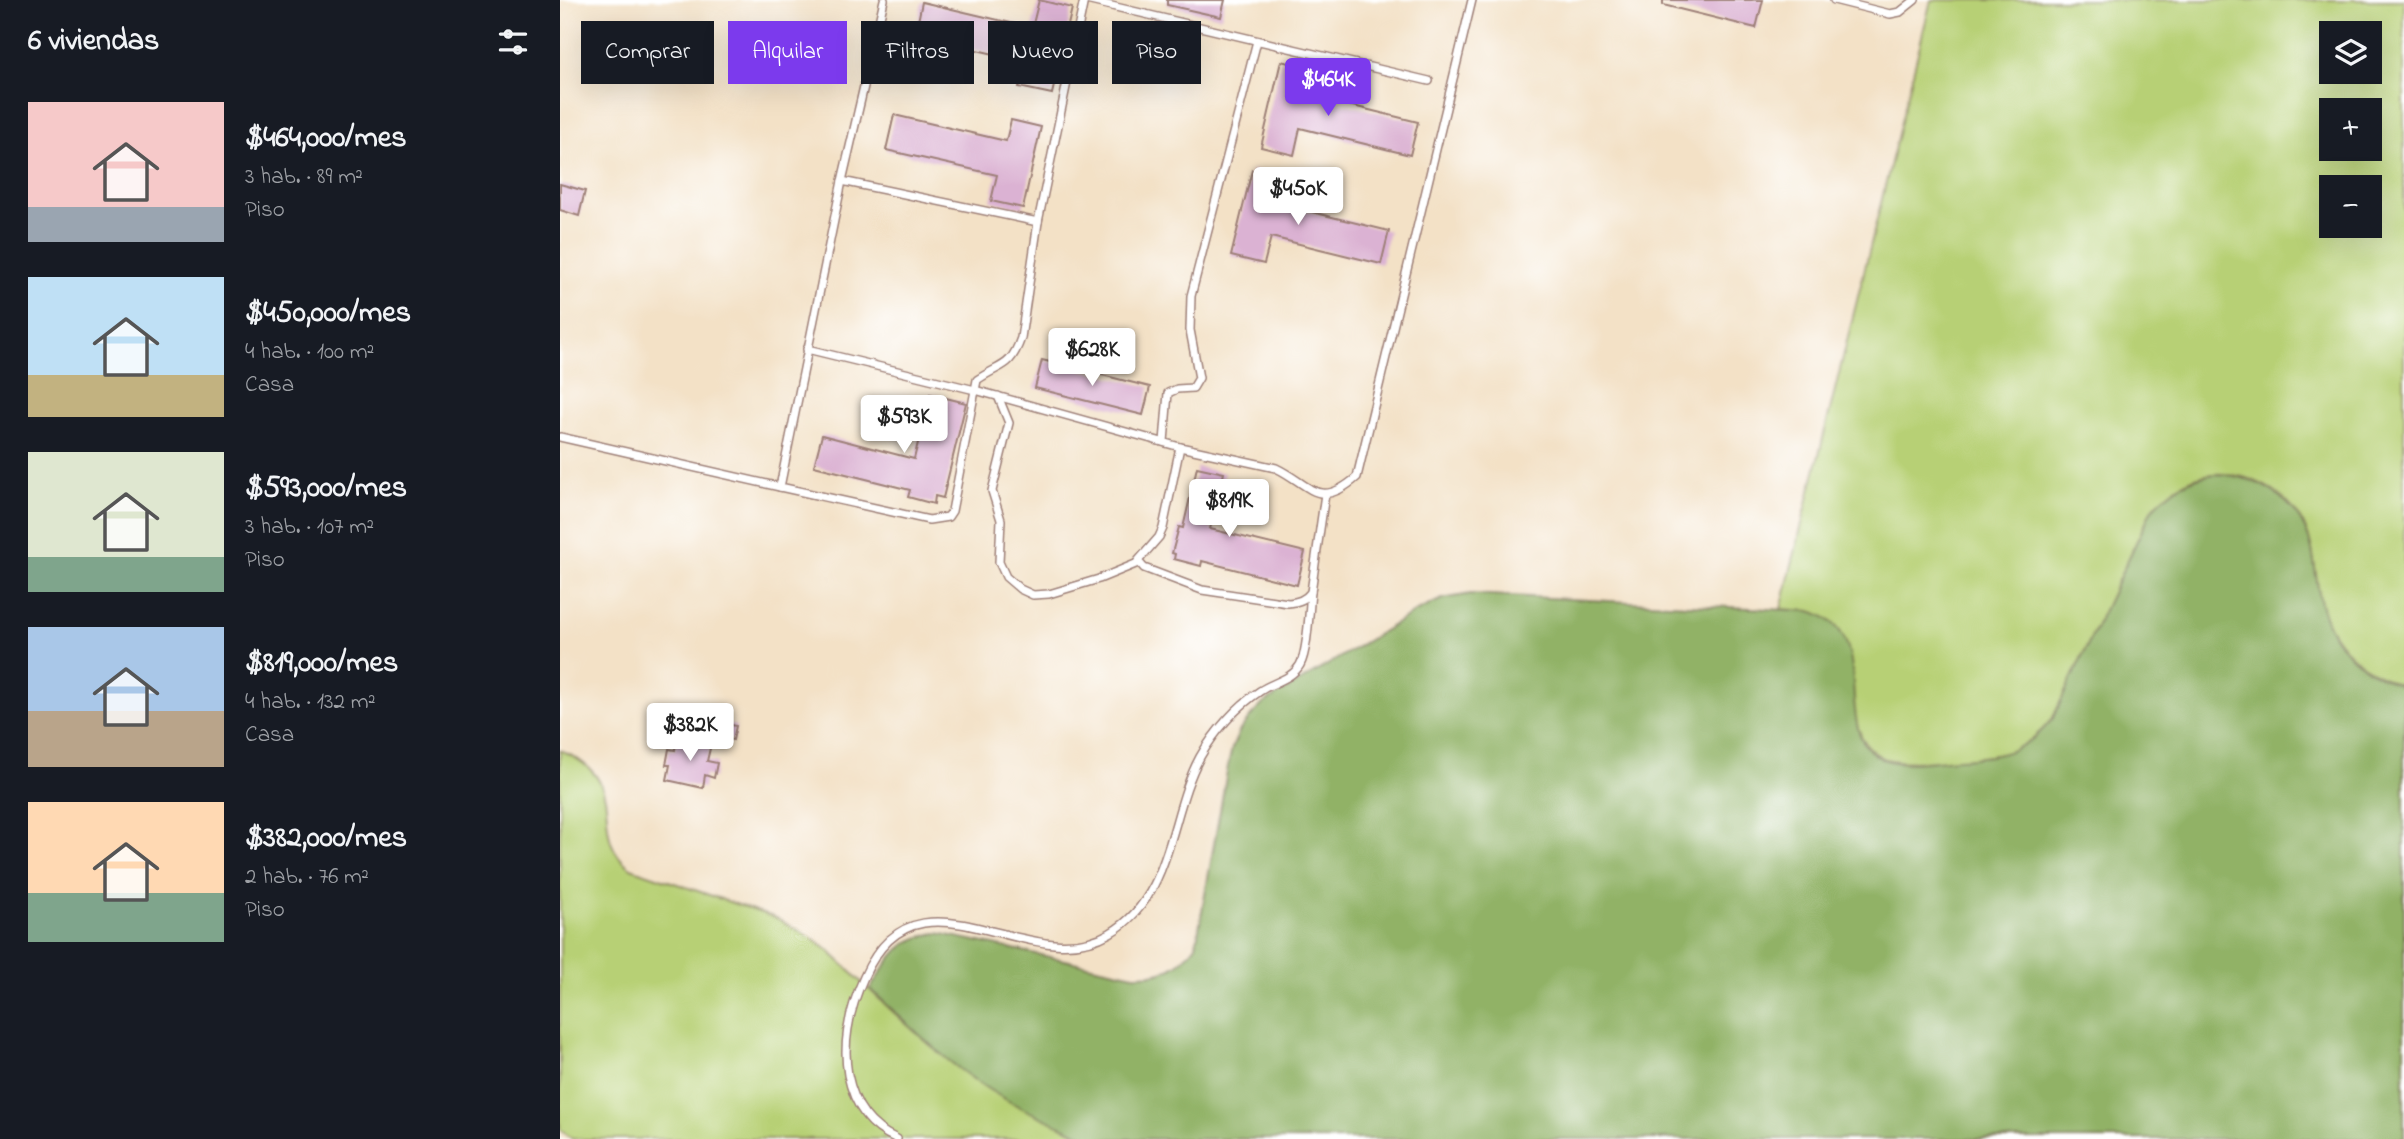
<!DOCTYPE html>
<html lang="es">
<head>
<meta charset="utf-8">
<style>
  :root { --surface:#171b24; --page:#242831; --text:#f1f3f6; --muted:#9ea1a6; --accent:#7c3aed }
  body { margin:0; font-family:"Indie Flower",sans-serif; background:var(--page); color:var(--text); height:100vh; display:flex; flex-direction:column; font-size:26px; white-space:nowrap }
  * { box-sizing:border-box; margin:0 }
  p { font-size:23px; color:var(--muted) }
  .icon { flex:none; width:38px; height:38px; fill:none; stroke:currentColor; stroke-width:2; stroke-linecap:round; stroke-linejoin:round }
  .map { position:relative; flex:1; overflow:hidden }
  .sheet { display:flex; flex-direction:column; background:var(--surface); width:560px }
  .sheet>* { flex:none }
  .guide { position:absolute; left:21px; top:21px; width:665px; height:63px; display:flex; gap:14px }
  .tools { position:absolute; left:1759px; top:21px; display:grid; gap:14px }
  .tools a { display:grid; place-items:center; width:63px; height:63px; border-radius:0px; background:var(--surface); box-shadow:0 7px 28px #0002; font-size:35px }
  .price { position:absolute; translate:-50% -60px; padding:0 16px; border-radius:7px; background:#fff; color:#222; font-size:23px; line-height:46px; filter:drop-shadow(0 2px 4px #0008) }
  .price::after { content:''; position:absolute; left:50%; top:42px; width:21px; height:16px; margin-left:-10px; background:inherit; clip-path:polygon(0 0,100% 0,50% 100%) }
  .price.active { background:var(--accent); color:#fff }
  ul { padding:0; list-style:none }
  li { display:flex; align-items:center; gap:21px; height:175px; padding:0 28px }
  li span { display:grid; place-items:center; flex:none; width:196px; height:140px; border-radius:0px; color:#555 }
  li>.icon { margin-inline-start:auto }
  span .icon { width:84px; height:84px; fill:#fffc; stroke-width:1 }
  li b { font-size:30px }
  h2 { display:flex; justify-content:space-between; align-items:center; height:84px; padding:0 28px; font-size:30px }
  .pill { padding:0 24px; border-radius:0px; background:var(--surface); box-shadow:0 7px 28px #0002; font-size:24px; line-height:63px }
  .pill.active { background:var(--accent); color:#fff }
  main { display:flex; flex:1; min-height:0 }
  .map>svg:first-child { display:block }
  .green { fill:#b7d075; stroke:#807850; stroke-width:2; fill-rule:evenodd }
  .forest { fill:#91b266; stroke:#6e6848; stroke-width:2 }
  .building { fill:#dbb2d3 }
  .lines { fill:none; stroke-linecap:round; stroke-linejoin:round }
  .service-casing { stroke:#9e8078; stroke-width:10 }
  .service { stroke:#fff; stroke-width:7 }
</style>
</head>
<body>
<main>
<section class="sheet">
<h2>6 viviendas<svg class="icon" aria-label="filters" viewBox="0 0 24 24"><path d="M4 7h16M4 17h16"/><circle cx="9" cy="7" r="2"/><circle cx="15" cy="17" r="2"/></svg></h2>
<ul>
<li><span style="background:linear-gradient(#f6c9c9 75%,#9aa5b1 0)"><svg class="icon" aria-label="home" viewBox="0 0 24 24"><path d="M3 11l9-7 9 7M6 9v11h12V9"/></svg></span><div><b>$464,000/mes</b><p>3 hab. · 89 m²</p><p>Piso</p></div></li>
<li><span style="background:linear-gradient(#bfe0f5 70%,#c2b280 0)"><svg class="icon" aria-label="home" viewBox="0 0 24 24"><path d="M3 11l9-7 9 7M6 9v11h12V9"/></svg></span><div><b>$450,000/mes</b><p>4 hab. · 100 m²</p><p>Casa</p></div></li>
<li><span style="background:linear-gradient(#dfe7d0 75%,#7fa58c 0)"><svg class="icon" aria-label="home" viewBox="0 0 24 24"><path d="M3 11l9-7 9 7M6 9v11h12V9"/></svg></span><div><b>$593,000/mes</b><p>3 hab. · 107 m²</p><p>Piso</p></div></li>
<li><span style="background:linear-gradient(#a9c7e8 60%,#b9a48a 0)"><svg class="icon" aria-label="home" viewBox="0 0 24 24"><path d="M3 11l9-7 9 7M6 9v11h12V9"/></svg></span><div><b>$819,000/mes</b><p>4 hab. · 132 m²</p><p>Casa</p></div></li>
<li><span style="background:linear-gradient(#ffd9b3 65%,#7fa58c 0)"><svg class="icon" aria-label="home" viewBox="0 0 24 24"><path d="M3 11l9-7 9 7M6 9v11h12V9"/></svg></span><div><b>$382,000/mes</b><p>2 hab. · 76 m²</p><p>Piso</p></div></li>
</ul>
</section>
<div class="map">
<svg width="1844" height="1139" viewBox="0 0 1844 1139">
  <rect width="100%" height="100%" fill="#fff"/>
  <filter id="ink" filterUnits="userSpaceOnUse"><feTurbulence type="fractalNoise" baseFrequency=".0143" numOctaves="2"/><feDisplacementMap in="SourceGraphic" scale="14" xChannelSelector="R" yChannelSelector="G"/><feConvolveMatrix kernelMatrix="1 2 1 2 8 2 1 2 1" color-interpolation-filters="sRGB"/></filter>
  <filter id="wash" filterUnits="userSpaceOnUse"><feTurbulence type="fractalNoise" baseFrequency=".00686" numOctaves="4" result="noise"/><feDisplacementMap in="SourceGraphic" scale="28" xChannelSelector="R" yChannelSelector="G"/><feGaussianBlur stdDeviation="1.57" result="paint"/><feColorMatrix in="noise" values="0 0 0 0 0 0 0 0 0 0 0 0 0 0 0 0 0 1.4 0 .05"/><feComposite in="paint" operator="in"/></filter>
  <g filter="url(#wash)">
    <rect width="100%" height="100%" fill="#f3e1c6"/>
    <g class="green">
      <path d="M1371,0h473v687c-29,-11 -54,-27 -71,-54 -21,-30 -13,-70 -27,-103 -16,-40 -69,-67 -111,-52 -18,6 -30,18 -43,31l-99,209c-8,10 -16,20 -27,27 -23,14 -114,21 -140,14 -11,-3 -18,-12 -24,-21l-52,-127 -29,-2zM1771,33h39v39h-39zM1771,110h39v39h-39zM1771,187h39v39h-39z"/>
      <path d="M0,750c78,34 22,82 71,118l145,50 34,19 18,13c48,45 94,93 149,131 35,24 75,40 114,58h-519l-12,-10z"/>
    </g>
    <path class="forest" d="M1655,474c47,2 87,28 97,76 5,27 6,54 18,78 14,30 45,48 74,59v452h-1313c-29,-13 -60,-25 -88,-41 -50,-28 -91,-70 -133,-109 19,-30 30,-52 68,-56l196,42c27,1 46,-7 62,-30l32,-179 4,-18 8,-18 12,-15 12,-12 153,-92 25,-12 29,-5 339,17c75,22 16,124 73,148 22,8 53,1 75,0 43,-3 66,-5 95,-41l99,-209c19,-20 36,-31 63,-35z"/>
    <g id="blocks">
      <g class="building">
        <polygon points="479,0 512,8 492,94 459,87 465,61 355,36 362,2 472,28"/>
        <polygon points="607,0 665,0 661,17 607,5"/>
        <polygon points="1103,0 1203,0 1196,28 1103,5"/>
        <polygon points="721,61 754,69 748,95 858,122 850,155 740,128 734,155 701,147"/>
        <polygon points="334,115 446,141 451,120 481,127 463,208 431,201 437,175 326,150"/>
        <polygon points="692,170 725,178 719,204 829,231 821,264 711,237 704,264 671,256"/>
        <polygon points="0,184 25,191 19,216 0,210"/>
        <polygon points="482,360 590,387 583,415 475,388"/>
        <polygon points="370,394 406,403 383,498 375,496 374,504 348,497 350,490 254,466 262,435 354,459"/>
        <polygon points="637,467 664,473 650,529 745,552 737,585 642,561 641,566 614,559 615,554 612,553 619,527 623,528"/>
        <polygon points="158,722 176,726 173,740 155,736"/>
        <polygon points="117,737 151,744 147,761 157,763 154,778 145,775 143,788 107,780 110,765 106,765 109,749 115,750"/>
      </g>
    </g>
  </g>
  <g filter="url(#ink)">
    <use href="#blocks" fill-opacity="0" stroke="#9e8078" stroke-width="2"/>
    <g class="lines">
      <defs>
        <g id="service">
          <path d="M324,0l-42,181 -62,306 149,33 19,-3 4,-6 25,-131c25,-17 33,-11 44,-42l17,-116 46,-222"/>
          <polyline points="526,0 869,81"/>
          <polyline points="1274,0 1330,14 1340,12 1355,0"/>
          <polyline points="282,181 478,222"/>
          <path d="M247,349l168,41 205,57 96,21c34,16 42,43 81,9l115,-477"/>
          <polyline points="438,396 449,423 432,491 441,520 439,562 446,577 460,589 473,595 489,594 539,579 578,563"/>
          <polyline points="0,437 220,487"/>
          <polyline points="604,442 608,393 617,389 633,388 639,378 630,330 631,296 697,41"/>
          <path d="M620,447l-17,81 -4,9 -21,24 6,7 58,22 86,13c10,-1 17,-3 23,-11l14,-98"/>
          <path d="M337,1139c-28,-12 -43,-34 -49,-64 -6,-34 2,-67 16,-98 54,-122 165,4 246,-44 63,-36 59,-119 90,-176 14,-25 36,-50 60,-66 13,-9 31,-11 40,-26 8,-14 9,-55 11,-73"/>
        </g>
      </defs>
      <use href="#service" class="service-casing"/>
      <use href="#service" class="service"/>
    </g>
  </g>
</svg>
<div class="tools">
<a><svg class="icon" aria-label="layers" viewBox="0 0 24 24"><path d="M12 4l9 5-9 5-9-5zM3 14l9 5 9-5"/></svg></a>
<a>+</a>
<a>−</a>
</div>
<b class="price active" style="left:768px;top:118px">$464K</b>
<b class="price" style="left:738px;top:227px">$450K</b>
<b class="price" style="left:532px;top:388px">$628K</b>
<b class="price" style="left:344px;top:455px">$593K</b>
<b class="price" style="left:669px;top:539px">$819K</b>
<b class="price" style="left:130px;top:763px">$382K</b>
<div class="guide">
<a class="pill">Comprar</a>
<a class="pill active">Alquilar</a>
<a class="pill">Filtros</a>
<a class="pill">Nuevo</a>
<a class="pill">Piso</a>
</div>
</div>
</main>
</body>
</html>
